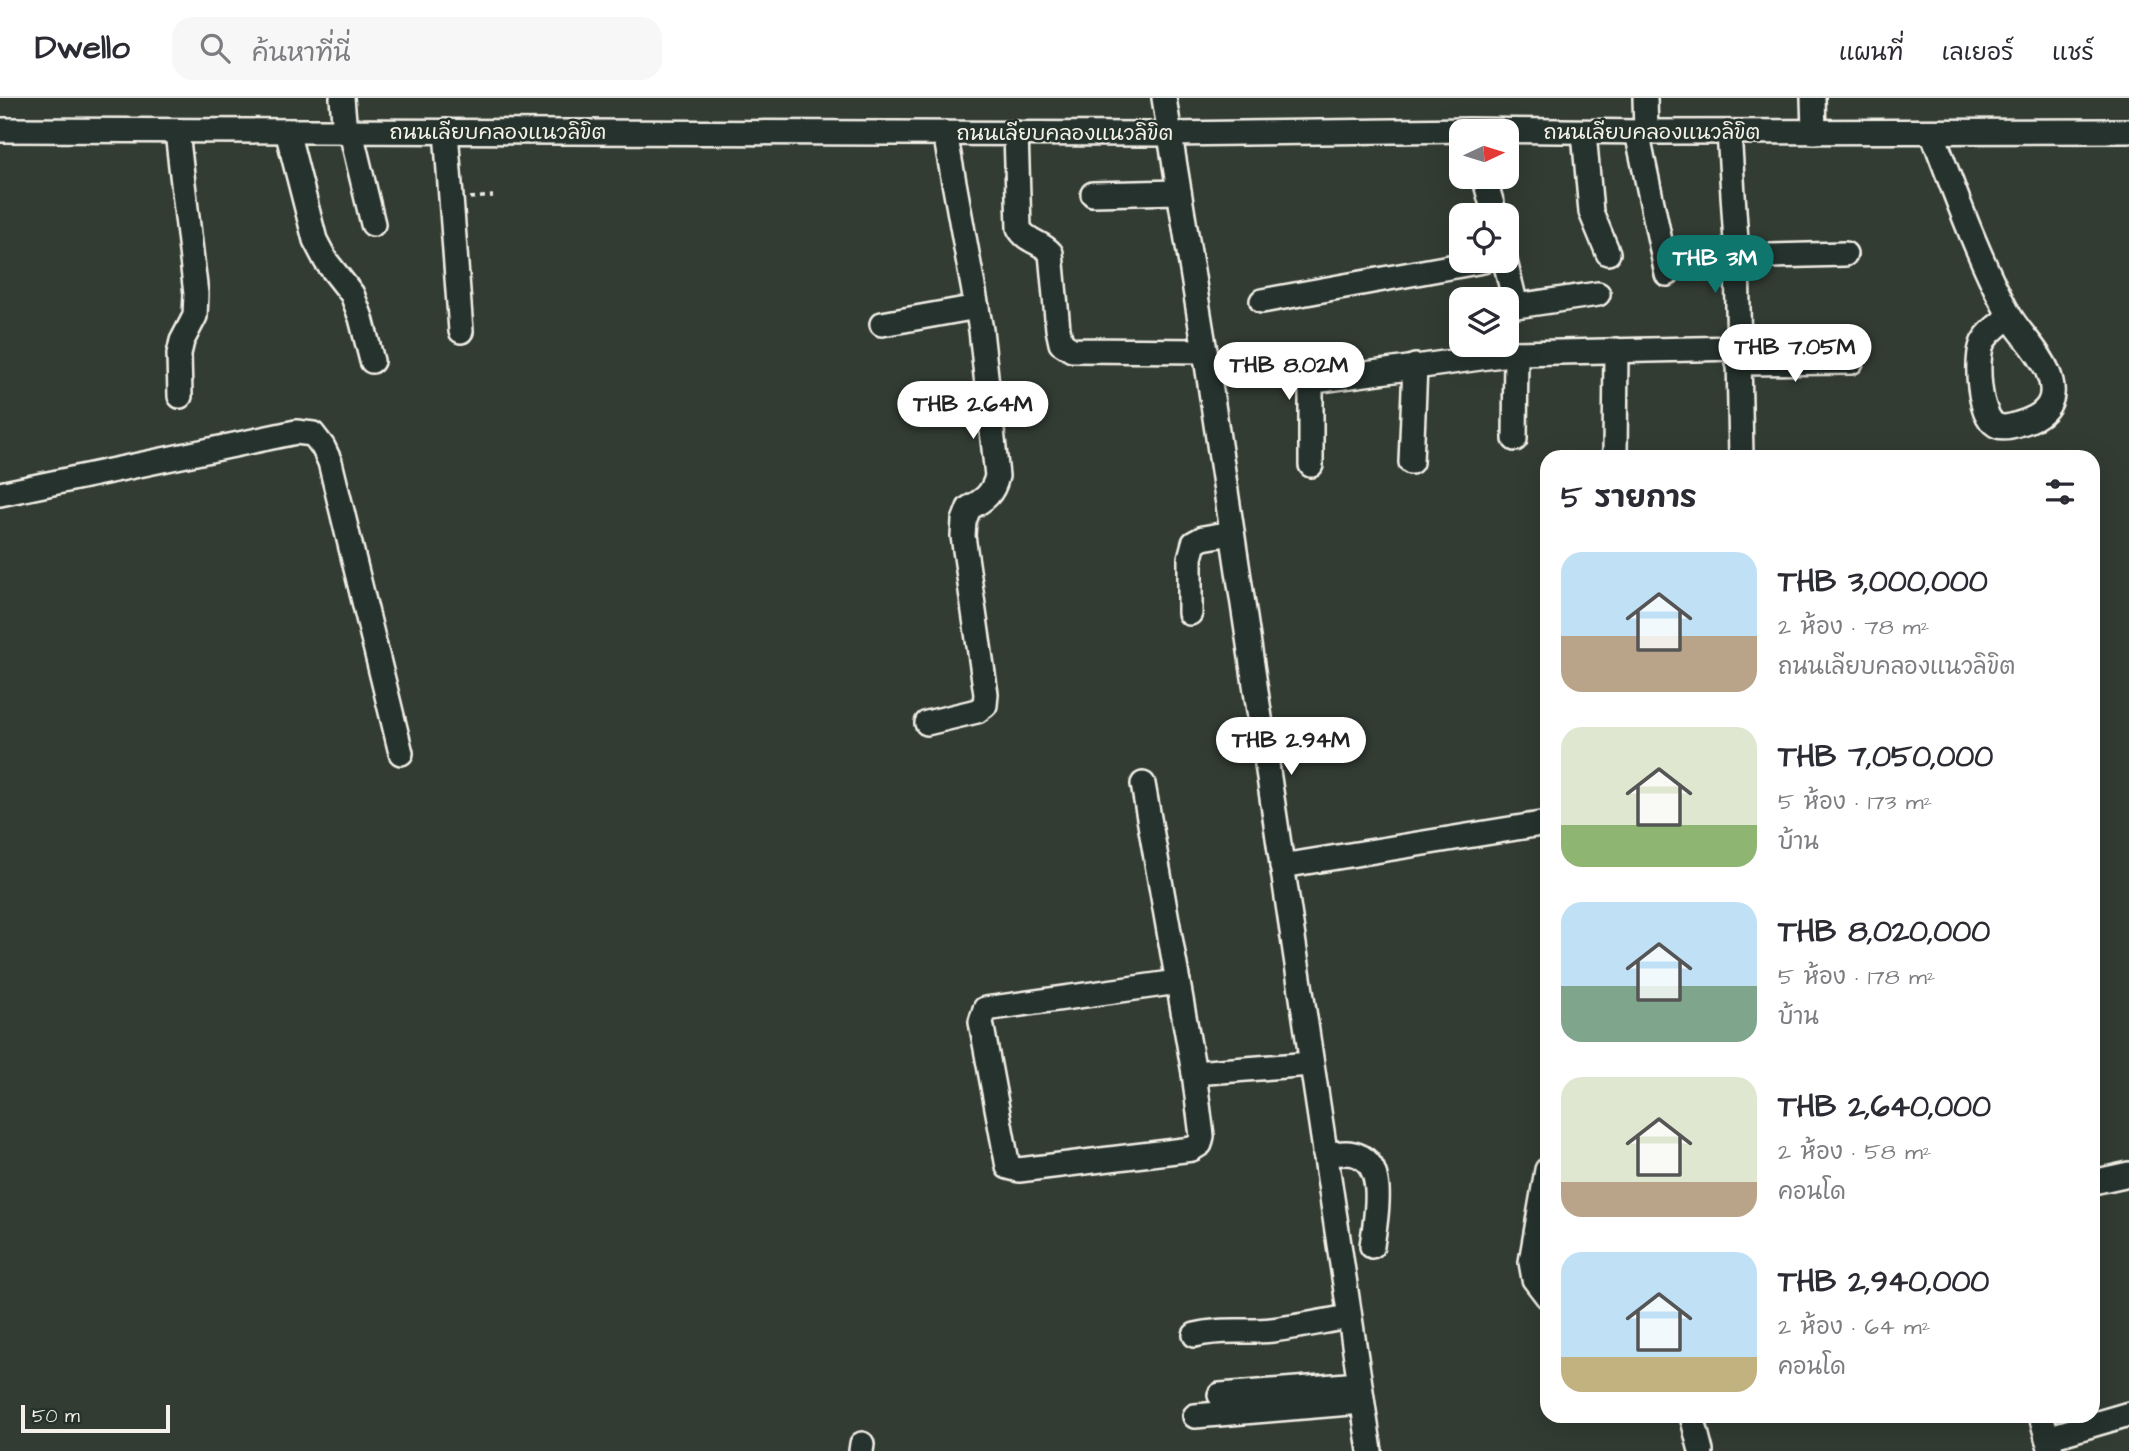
<!DOCTYPE html>
<html lang="th">
<head>
<meta charset="utf-8">
<style>
  :root { --surface:#fff; --page:#f7f7f7; --text:#2b2b33; --muted:#7c7c81; --line:#e1e1e2; --accent:#0f766e }
  body { margin:0; font-family:"Architects Daughter","Playpen Sans Thai",sans-serif; background:var(--page); color:var(--text); height:100vh; display:flex; flex-direction:column; font-size:26px; white-space:nowrap }
  * { box-sizing:border-box; margin:0 }
  p { font-size:23px; color:var(--muted) }
  .icon { flex:none; width:38px; height:38px; fill:none; stroke:currentColor; stroke-width:2; stroke-linecap:round; stroke-linejoin:round }
  .map { position:relative; flex:1; overflow:hidden }
  .sheet { position:absolute; left:1540px; top:352px; width:560px; height:973px; display:flex; flex-direction:column; background:var(--surface); border-radius:21px; box-shadow:0 7px 28px #0002 }
  .sheet>* { flex:none }
  .needle { width:46px; rotate:86deg }
  .controls { position:absolute; left:1449px; top:21px; display:grid; gap:14px }
  .controls a { display:grid; place-items:center; width:70px; height:70px; border-radius:14px; background:var(--surface); box-shadow:0 7px 28px #0002; font-size:35px }
  .scale { position:absolute; left:21px; bottom:18px; width:149px; box-sizing:border-box; padding-left:7px; border:4px solid #f4f1e8; border-top:0; font-size:19px; line-height:24px; white-space:nowrap; color:#f4f1e8; -webkit-text-stroke:5px #26332d; paint-order:stroke }
  .price { position:absolute; translate:-50% -60px; padding:0 16px; border-radius:24px; background:#fff; color:#222; font-size:23px; line-height:46px; filter:drop-shadow(0 2px 4px #0008) }
  .price::after { content:''; position:absolute; left:50%; top:42px; width:21px; height:16px; margin-left:-10px; background:inherit; clip-path:polygon(0 0,100% 0,50% 100%) }
  .price.current { background:var(--accent); color:#fff }
  ul { padding:0; list-style:none }
  li { display:flex; align-items:center; gap:21px; height:175px; padding:0 21px }
  li span { display:grid; place-items:center; flex:none; width:196px; height:140px; border-radius:21px; color:#555 }
  li>.icon { margin-inline-start:auto }
  span .icon { width:84px; height:84px; fill:#fffc; stroke-width:1 }
  li b { font-size:30px }
  h2 { display:flex; justify-content:space-between; align-items:center; height:84px; padding:0 21px; font-size:30px }
  header { display:flex; align-items:center; gap:42px; box-sizing:border-box; height:98px; padding:0 35px; background:var(--surface); border-bottom:2px solid var(--line) }
  header strong { font-size:33px }
  nav { display:flex; gap:38px; margin-inline-start:auto; font-size:24px }
  .search { width:490px; height:63px; background:var(--page); display:flex; align-items:center; gap:18px; box-sizing:border-box; padding:0 24px; border-radius:21px; color:var(--muted); font-size:26px }
  .map>svg:first-child { display:block }
  .lines { fill:none; stroke-linecap:round; stroke-linejoin:round }
  .minor-casing { stroke:#f4f1e8; stroke-width:28 }
  .path { stroke:#f4f1e8; stroke-width:3.5; stroke-dasharray:5 5; stroke-linecap:butt }
  .minor { stroke:#26332d; stroke-width:23 }
  .labels { text-anchor:middle; stroke-width:5; stroke-linejoin:round; paint-order:stroke }
  .street-label { font-size:21px; fill:#f4f1e8; stroke:#26332d }
</style>
</head>
<body>
<header>
<strong>Dwello</strong>
<div class="search"><svg class="icon" aria-label="search" viewBox="0 0 24 24"><circle cx="10" cy="10" r="6"/><path d="M15 15l6 6"/></svg>ค้นหาที่นี่</div>
<nav><a>แผนที่</a><a>เลเยอร์</a><a>แชร์</a></nav>
</header>
<div class="map">
<svg width="2129" height="1353" viewBox="0 0 2129 1353">
  <rect width="100%" height="100%" fill="#323c33"/>
  <filter id="ink" filterUnits="userSpaceOnUse"><feTurbulence type="fractalNoise" baseFrequency=".0143" numOctaves="2"/><feDisplacementMap in="SourceGraphic" scale="14" xChannelSelector="R" yChannelSelector="G"/><feConvolveMatrix kernelMatrix="1 2 1 2 8 2 1 2 1" color-interpolation-filters="sRGB"/></filter>
  <g filter="url(#ink)">
    <g class="lines">
      <defs>
        <g id="minor">
          <polyline points="342,0 345,34"/>
          <polyline points="1164,0 1205,253 1370,1353"/>
          <polyline points="1645,0 1646,34"/>
          <polyline points="1813,0 1814,34"/>
          <polyline points="0,32 1170,36 1470,32 1646,34 2129,33"/>
          <polyline points="287,33 315,142 326,163 352,196 361,220 372,263"/>
          <polyline points="446,33 461,233"/>
          <polyline points="177,34 196,196 195,218 182,243 179,256 180,298"/>
          <polyline points="351,34 373,126"/>
          <polyline points="1584,34 1591,114 1608,155"/>
          <polyline points="1637,34 1667,176"/>
          <polyline points="1729,34 1737,159 1741,359"/>
          <path d="M1932,34c23,61 45,123 76,181 11,20 30,36 39,57 13,29 1,46 -29,54 -6,2 -14,4 -20,2 -20,-7 -23,-68 -15,-84 6,-11 17,-18 27,-26"/>
          <path d="M1016,35l3,95c6,13 23,14 32,25l7,76 3,14 11,7 133,1"/>
          <polyline points="1484,79 1495,117"/>
          <polyline points="1093,96 1179,94"/>
          <polyline points="1737,159 1845,156"/>
          <polyline points="1505,163 1516,208 1598,196"/>
          <polyline points="1262,203 1483,163"/>
          <polyline points="882,226 977,209"/>
          <polyline points="1738,265 1851,264"/>
          <polyline points="1515,341 1516,255"/>
          <polyline points="1615,357 1616,252"/>
          <polyline points="1411,364 1415,268"/>
          <polyline points="1311,367 1311,287 1315,283 1516,255 1738,250"/>
          <polyline points="0,396 296,334 313,336 323,349 330,364 401,655"/>
          <polyline points="1190,515 1190,460 1194,445 1203,440 1232,435"/>
          <path d="M927,625l50,-12 8,-6 1,-11 -23,-158 1,-15 5,-13c16,-8 24,-15 28,-32l-16,-146 -36,-197"/>
          <polyline points="1143,686 1194,975 1311,966"/>
          <polyline points="1282,768 1547,725"/>
          <polyline points="1178,884 985,911 981,924 1008,1069 1019,1072 1192,1051 1200,1046 1202,1038 1194,975"/>
          <path d="M1325,1056c10,0 23,-3 32,1 31,11 18,66 15,91"/>
          <polyline points="1547,1072 1531,1164 1534,1181 1547,1198"/>
          <polyline points="2093,1084 2129,1076"/>
          <path d="M1195,1237c26,-7 51,-2 77,-5 26,-3 52,-9 77,-13"/>
          <polyline points="1220,1297 1359,1286"/>
          <polyline points="1195,1318 1362,1304"/>
          <polyline points="1692,1318 1701,1353"/>
          <polyline points="2041,1318 2051,1353"/>
          <polyline points="2047,1340 2129,1316"/>
          <polyline points="861,1353 862,1346"/>
        </g>
      </defs>
      <use href="#minor" class="minor-casing"/>
      <polyline class="path" points="470,100 493,98"/>
      <use href="#minor" class="minor"/>
    </g>
  </g>
  <g class="labels">
    <g class="street-label">
      <text x="498" y="41">ถนนเลียบคลองแนวลิขิต</text>
      <text x="1652" y="41">ถนนเลียบคลองแนวลิขิต</text>
      <text x="1065" y="42">ถนนเลียบคลองแนวลิขิต</text>
    </g>
  </g>
</svg>
<div class="controls">
<a><svg class="needle" viewBox="-14 -14 28 28"><path d="M0-13l5 13h-10z" fill="#e53935"/><path d="M0 13l5-13h-10z" fill="#7c7c81"/></svg></a>
<a><svg class="icon" aria-label="locate" viewBox="0 0 24 24"><circle cx="12" cy="12" r="6"/><path d="M12 2v4M12 18v4M2 12h4M18 12h4"/></svg></a>
<a><svg class="icon" aria-label="layers" viewBox="0 0 24 24"><path d="M12 4l9 5-9 5-9-5zM3 14l9 5 9-5"/></svg></a>
</div>
<div class="scale">50 m</div>
<b class="price current" style="left:1715px;top:197px">THB 3M</b>
<b class="price" style="left:1795px;top:286px">THB 7.05M</b>
<b class="price" style="left:1289px;top:304px">THB 8.02M</b>
<b class="price" style="left:973px;top:343px">THB 2.64M</b>
<b class="price" style="left:1291px;top:679px">THB 2.94M</b>
<section class="sheet">
<h2>5 รายการ<svg class="icon" aria-label="filters" viewBox="0 0 24 24"><path d="M4 7h16M4 17h16"/><circle cx="9" cy="7" r="2"/><circle cx="15" cy="17" r="2"/></svg></h2>
<ul>
<li><span style="background:linear-gradient(#bfe0f5 60%,#b9a48a 0)"><svg class="icon" aria-label="home" viewBox="0 0 24 24"><path d="M3 11l9-7 9 7M6 9v11h12V9"/></svg></span><div><b>THB 3,000,000</b><p>2 ห้อง · 78 m²</p><p>ถนนเลียบคลองแนวลิขิต</p></div></li>
<li><span style="background:linear-gradient(#dfe7d0 70%,#8fb573 0)"><svg class="icon" aria-label="home" viewBox="0 0 24 24"><path d="M3 11l9-7 9 7M6 9v11h12V9"/></svg></span><div><b>THB 7,050,000</b><p>5 ห้อง · 173 m²</p><p>บ้าน</p></div></li>
<li><span style="background:linear-gradient(#bfe0f5 60%,#7fa58c 0)"><svg class="icon" aria-label="home" viewBox="0 0 24 24"><path d="M3 11l9-7 9 7M6 9v11h12V9"/></svg></span><div><b>THB 8,020,000</b><p>5 ห้อง · 178 m²</p><p>บ้าน</p></div></li>
<li><span style="background:linear-gradient(#dfe7d0 75%,#b9a48a 0)"><svg class="icon" aria-label="home" viewBox="0 0 24 24"><path d="M3 11l9-7 9 7M6 9v11h12V9"/></svg></span><div><b>THB 2,640,000</b><p>2 ห้อง · 58 m²</p><p>คอนโด</p></div></li>
<li><span style="background:linear-gradient(#bfe0f5 75%,#c2b280 0)"><svg class="icon" aria-label="home" viewBox="0 0 24 24"><path d="M3 11l9-7 9 7M6 9v11h12V9"/></svg></span><div><b>THB 2,940,000</b><p>2 ห้อง · 64 m²</p><p>คอนโด</p></div></li>
</ul>
</section>
</div>
</body>
</html>
